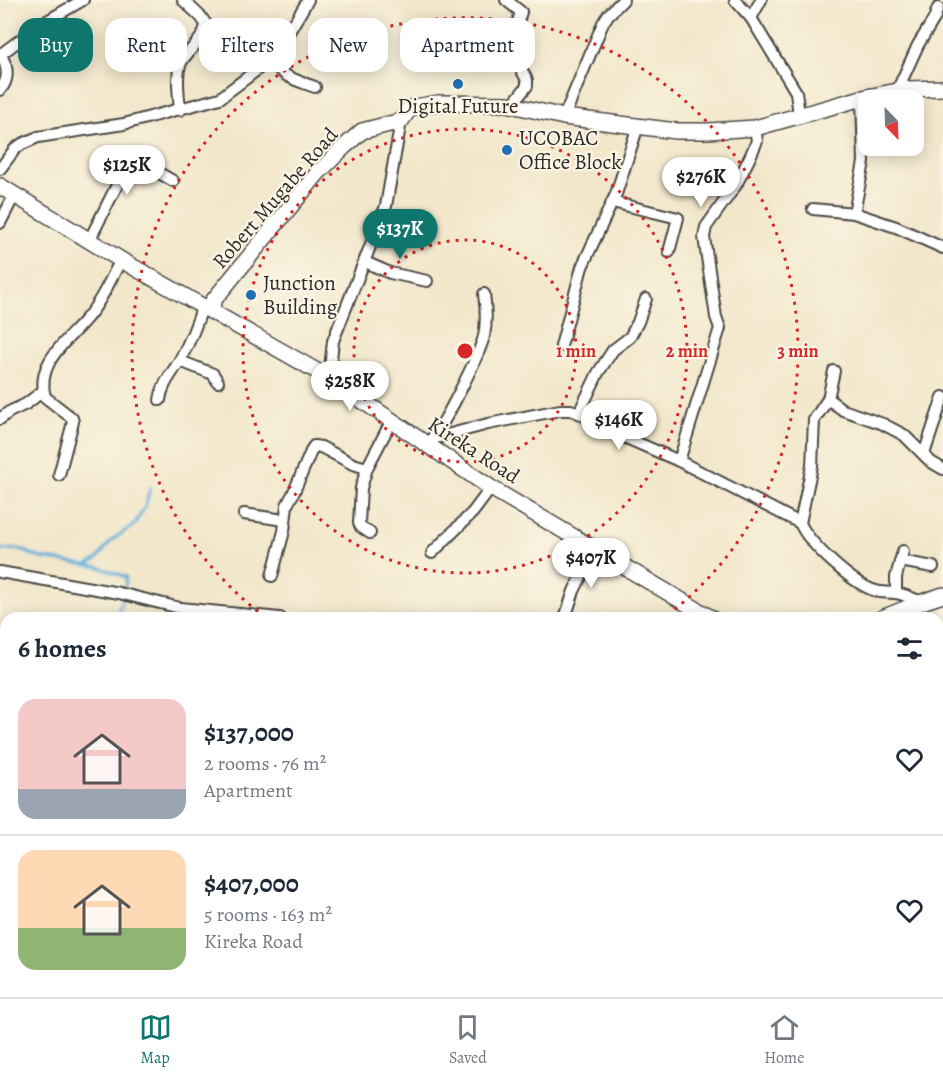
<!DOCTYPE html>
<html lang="en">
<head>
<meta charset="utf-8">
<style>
  :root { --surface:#fff; --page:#f6f6f7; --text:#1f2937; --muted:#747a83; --line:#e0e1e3; --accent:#0f766e }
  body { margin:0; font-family:Alegreya,serif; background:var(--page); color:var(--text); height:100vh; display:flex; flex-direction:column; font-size:22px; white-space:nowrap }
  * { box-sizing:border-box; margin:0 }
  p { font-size:20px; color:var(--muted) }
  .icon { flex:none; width:33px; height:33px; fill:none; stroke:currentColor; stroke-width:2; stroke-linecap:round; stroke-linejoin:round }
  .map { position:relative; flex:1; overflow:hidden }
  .panel { position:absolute; left:0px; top:612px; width:944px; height:386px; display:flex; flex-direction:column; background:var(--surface); border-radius:18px 18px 0 0; box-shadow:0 3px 15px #0003 }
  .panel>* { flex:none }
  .hud { position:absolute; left:18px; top:18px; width:600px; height:54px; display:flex; gap:12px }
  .needle { width:39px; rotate:157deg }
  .fabs { position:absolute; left:858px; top:90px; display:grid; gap:12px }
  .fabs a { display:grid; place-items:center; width:66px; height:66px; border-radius:12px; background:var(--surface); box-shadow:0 3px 15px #0003; font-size:30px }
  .price { position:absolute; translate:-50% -51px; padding:0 14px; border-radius:21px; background:#fff; color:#222; font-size:20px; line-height:39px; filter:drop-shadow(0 2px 3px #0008) }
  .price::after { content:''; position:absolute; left:50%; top:36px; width:18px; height:14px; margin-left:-9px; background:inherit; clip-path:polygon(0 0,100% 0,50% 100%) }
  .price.current { background:var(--accent); color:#fff }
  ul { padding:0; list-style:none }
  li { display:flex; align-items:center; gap:18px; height:150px; padding:0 18px }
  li+li { border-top:2px solid var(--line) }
  li span { display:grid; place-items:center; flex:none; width:168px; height:120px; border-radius:18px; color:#555 }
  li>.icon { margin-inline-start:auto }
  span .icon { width:72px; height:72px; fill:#fffc; stroke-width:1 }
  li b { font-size:26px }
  h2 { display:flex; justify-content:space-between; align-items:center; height:72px; padding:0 18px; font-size:26px }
  .tag { padding:0 21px; border-radius:18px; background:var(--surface); box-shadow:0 3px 15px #0003; font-size:21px; line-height:54px }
  .tag.current { background:var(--accent); color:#fff }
  .tabs { display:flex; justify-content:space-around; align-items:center; height:84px; border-top:2px solid var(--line); background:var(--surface); font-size:16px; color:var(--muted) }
  .tabs a { display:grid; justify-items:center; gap:3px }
  .tabs .current { color:var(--accent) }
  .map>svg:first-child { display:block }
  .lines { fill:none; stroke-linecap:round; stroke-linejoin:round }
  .stream { stroke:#5faed9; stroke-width:3 }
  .street-casing { stroke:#494743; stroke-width:14 }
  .secondary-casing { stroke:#494743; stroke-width:18 }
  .street { stroke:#fff; stroke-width:10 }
  .secondary { stroke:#fff; stroke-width:15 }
  .rail { stroke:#2b2b2b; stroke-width:3 }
  .ring { fill:none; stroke:#d62828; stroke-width:3; stroke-dasharray:3 6 }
  .poi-dot { fill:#1f6fb2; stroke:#fcf5e5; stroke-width:2 }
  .labels { text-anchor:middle; stroke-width:4.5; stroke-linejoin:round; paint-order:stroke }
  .poi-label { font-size:21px; fill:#2b2b2b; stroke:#fcf5e5; text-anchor:start }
  .street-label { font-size:21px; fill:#2b2b2b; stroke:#fcf5e5 }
  .centre { fill:#d62828; stroke:#fcf5e5; stroke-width:3 }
  .ring-label { font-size:18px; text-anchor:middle; font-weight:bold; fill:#d62828; stroke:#fcf5e5; stroke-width:4.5; stroke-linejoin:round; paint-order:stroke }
</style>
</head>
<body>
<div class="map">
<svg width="943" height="997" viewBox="0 0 943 997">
  <rect width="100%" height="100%" fill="#fcf5e5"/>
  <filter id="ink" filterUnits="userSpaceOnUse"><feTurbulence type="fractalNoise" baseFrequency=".0167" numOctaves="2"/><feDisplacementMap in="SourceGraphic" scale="12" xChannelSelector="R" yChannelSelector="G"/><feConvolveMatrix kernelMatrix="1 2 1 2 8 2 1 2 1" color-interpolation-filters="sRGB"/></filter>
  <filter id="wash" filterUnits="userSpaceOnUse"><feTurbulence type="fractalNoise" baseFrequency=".008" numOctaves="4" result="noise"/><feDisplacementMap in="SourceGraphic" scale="24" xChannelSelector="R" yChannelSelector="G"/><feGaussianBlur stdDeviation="1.35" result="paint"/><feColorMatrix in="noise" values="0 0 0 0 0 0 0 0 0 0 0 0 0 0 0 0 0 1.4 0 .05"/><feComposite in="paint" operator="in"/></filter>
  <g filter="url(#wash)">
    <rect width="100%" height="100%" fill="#f2e7cb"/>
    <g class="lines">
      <g class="stream">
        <polyline points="0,550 19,549 41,558 99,567 126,577 125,591"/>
        <polyline points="87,565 97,559 112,540 134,525 145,507 150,488"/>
        <polyline points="116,618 123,598"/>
        <polyline points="938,960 943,973"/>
      </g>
    </g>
  </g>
  <g filter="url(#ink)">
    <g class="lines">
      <defs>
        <g id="street">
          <path d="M308,0l-34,57c1,19 25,24 41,30"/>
          <polyline points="506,0 521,12 511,43 511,51 527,80 527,86 512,105"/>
          <polyline points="735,0 751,18 796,92 799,115"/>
          <polyline points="751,18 761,0"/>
          <path d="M0,54c8,12 10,25 0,36"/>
          <polyline points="1,54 40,25 83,0"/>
          <polyline points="897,91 918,45 934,19 938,8"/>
          <path d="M180,110c-1,-14 -5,-37 2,-49 8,-13 22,-21 24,-37l-5,-7 -18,-17"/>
          <polyline points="564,117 603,23 608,15 623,0"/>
          <polyline points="0,169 15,149 22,144 38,137 124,124 220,98 274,57"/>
          <polyline points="612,202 678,218 669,252"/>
          <polyline points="813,209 854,213 896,227 943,248"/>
          <polyline points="854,213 864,162 862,98"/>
          <polyline points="0,223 14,196"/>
          <polyline points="89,241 118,183 127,160 131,158 137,160 173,181"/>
          <polyline points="365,262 390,273 427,281"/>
          <polyline points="561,346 582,267 616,194 638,126"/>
          <polyline points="180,361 213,374 218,382"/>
          <path d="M834,371l-6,28 -14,21 -2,46 -12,57c9,21 54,62 76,68 6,2 12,1 19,2 9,1 18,6 27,9"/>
          <polyline points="329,378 333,341 386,206 401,121"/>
          <polyline points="828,399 843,410 883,424 904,435 931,462 943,469"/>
          <path d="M160,400c2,-17 13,-27 21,-42 9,-17 16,-34 22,-53"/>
          <polyline points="579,413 598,373 613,350 630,337 638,322 646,299"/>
          <polyline points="0,419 9,412 26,404 43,391"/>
          <polyline points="432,439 488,424 560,410 571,410 579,413 624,437 679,461 800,523"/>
          <path d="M430,440c12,-9 50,-87 54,-104 3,-14 2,-28 0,-42"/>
          <polyline points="924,454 943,397"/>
          <polyline points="679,461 720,328 716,317 704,237 706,227 736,185 750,157 757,141 755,128"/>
          <polyline points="367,468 361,488 359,523 361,527 370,533"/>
          <path d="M59,475l14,-53 -1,-4 -27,-21c-10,-37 26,-58 45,-83 13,-16 21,-36 31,-54"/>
          <polyline points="244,514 284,520"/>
          <polyline points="432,553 473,512 491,488"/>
          <polyline points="900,561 933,567"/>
          <polyline points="0,572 119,593 180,608 280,618"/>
          <polyline points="272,576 284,531 287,505 293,494 312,449 314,446 321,447 353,464 367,468 392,420"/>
          <polyline points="896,593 896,577 903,551"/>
          <polyline points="565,618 574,591 594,550"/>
          <polyline points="0,772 6,751"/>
          <polyline points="0,791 6,793"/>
          <polyline points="383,992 385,997"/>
          <polyline points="578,992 588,997"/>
        </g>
        <g id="secondary">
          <polyline points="0,186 121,260 329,378 491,488 711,618"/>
          <polyline points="212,311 213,301 317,174 344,147 362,131 401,121 410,108 438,103 507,104 564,117 676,131 708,131 755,128 862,98 908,89 943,88"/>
          <polyline points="882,618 922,602 943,595"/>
          <polyline points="819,997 820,992"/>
        </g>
      </defs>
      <use href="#street" class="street-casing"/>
      <use href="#secondary" class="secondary-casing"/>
      <use href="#street" class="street"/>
      <use href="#secondary" class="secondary"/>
      <g class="rail">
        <polyline points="938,742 943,738"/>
        <polyline points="843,997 844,992"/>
      </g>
    </g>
  </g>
  <g class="ring">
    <circle cx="465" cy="351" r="111"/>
    <circle cx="465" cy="351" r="222"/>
    <path d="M265 617A333 333 0 1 1 665 617"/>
  </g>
  <g class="poi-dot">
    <circle cx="458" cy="84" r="6"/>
    <circle cx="507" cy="150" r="6"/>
    <circle cx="251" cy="295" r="6"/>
  </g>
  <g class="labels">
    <g class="poi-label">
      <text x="458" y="113" text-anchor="middle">Digital Future</text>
      <text x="519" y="145">UCOBAC<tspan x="519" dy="24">Office Block</tspan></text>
      <text x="263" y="290">Junction<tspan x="263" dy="24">Building</tspan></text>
    </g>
    <g class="street-label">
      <text transform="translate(275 198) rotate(-49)" y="7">Robert Mugabe Road</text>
      <text transform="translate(474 450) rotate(33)" y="7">Kireka Road</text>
    </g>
  </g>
  <circle cx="465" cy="351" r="9" class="centre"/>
  <g class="ring-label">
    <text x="576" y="357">1 min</text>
    <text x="687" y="357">2 min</text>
    <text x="798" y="357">3 min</text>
  </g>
</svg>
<div class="fabs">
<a><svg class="needle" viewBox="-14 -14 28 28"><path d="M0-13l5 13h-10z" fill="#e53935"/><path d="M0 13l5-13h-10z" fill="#747a83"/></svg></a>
</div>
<b class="price" style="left:127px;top:196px">$125K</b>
<b class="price" style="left:701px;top:208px">$276K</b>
<b class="price current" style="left:400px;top:260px">$137K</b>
<b class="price" style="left:350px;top:412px">$258K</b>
<b class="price" style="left:619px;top:451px">$146K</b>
<b class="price" style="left:591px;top:589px">$407K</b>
<div class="hud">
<a class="tag current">Buy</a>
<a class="tag">Rent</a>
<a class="tag">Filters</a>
<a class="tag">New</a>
<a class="tag">Apartment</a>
</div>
<section class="panel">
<h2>6 homes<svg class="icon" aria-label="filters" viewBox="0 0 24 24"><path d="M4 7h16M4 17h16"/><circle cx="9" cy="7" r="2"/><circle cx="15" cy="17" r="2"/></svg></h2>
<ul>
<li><span style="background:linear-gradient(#f6c9c9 75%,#9aa5b1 0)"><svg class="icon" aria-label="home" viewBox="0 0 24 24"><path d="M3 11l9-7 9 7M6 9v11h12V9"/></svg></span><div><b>$137,000</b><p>2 rooms · 76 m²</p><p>Apartment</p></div><svg class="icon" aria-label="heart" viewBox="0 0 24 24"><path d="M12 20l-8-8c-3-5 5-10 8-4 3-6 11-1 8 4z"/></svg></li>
<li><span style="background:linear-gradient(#ffd9b3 65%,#8fb573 0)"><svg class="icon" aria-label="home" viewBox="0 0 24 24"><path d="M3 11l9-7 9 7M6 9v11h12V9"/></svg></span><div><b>$407,000</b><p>5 rooms · 163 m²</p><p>Kireka Road</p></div><svg class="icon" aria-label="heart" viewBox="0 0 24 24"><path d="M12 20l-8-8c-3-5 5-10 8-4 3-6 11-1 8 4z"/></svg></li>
</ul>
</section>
</div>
<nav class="tabs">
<a class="current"><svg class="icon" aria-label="map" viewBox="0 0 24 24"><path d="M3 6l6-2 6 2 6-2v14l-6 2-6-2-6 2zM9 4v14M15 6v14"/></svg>Map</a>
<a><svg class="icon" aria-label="saved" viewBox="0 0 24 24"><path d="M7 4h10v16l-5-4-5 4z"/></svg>Saved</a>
<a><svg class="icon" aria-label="home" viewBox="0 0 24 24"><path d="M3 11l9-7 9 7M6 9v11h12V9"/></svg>Home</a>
</nav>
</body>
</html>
